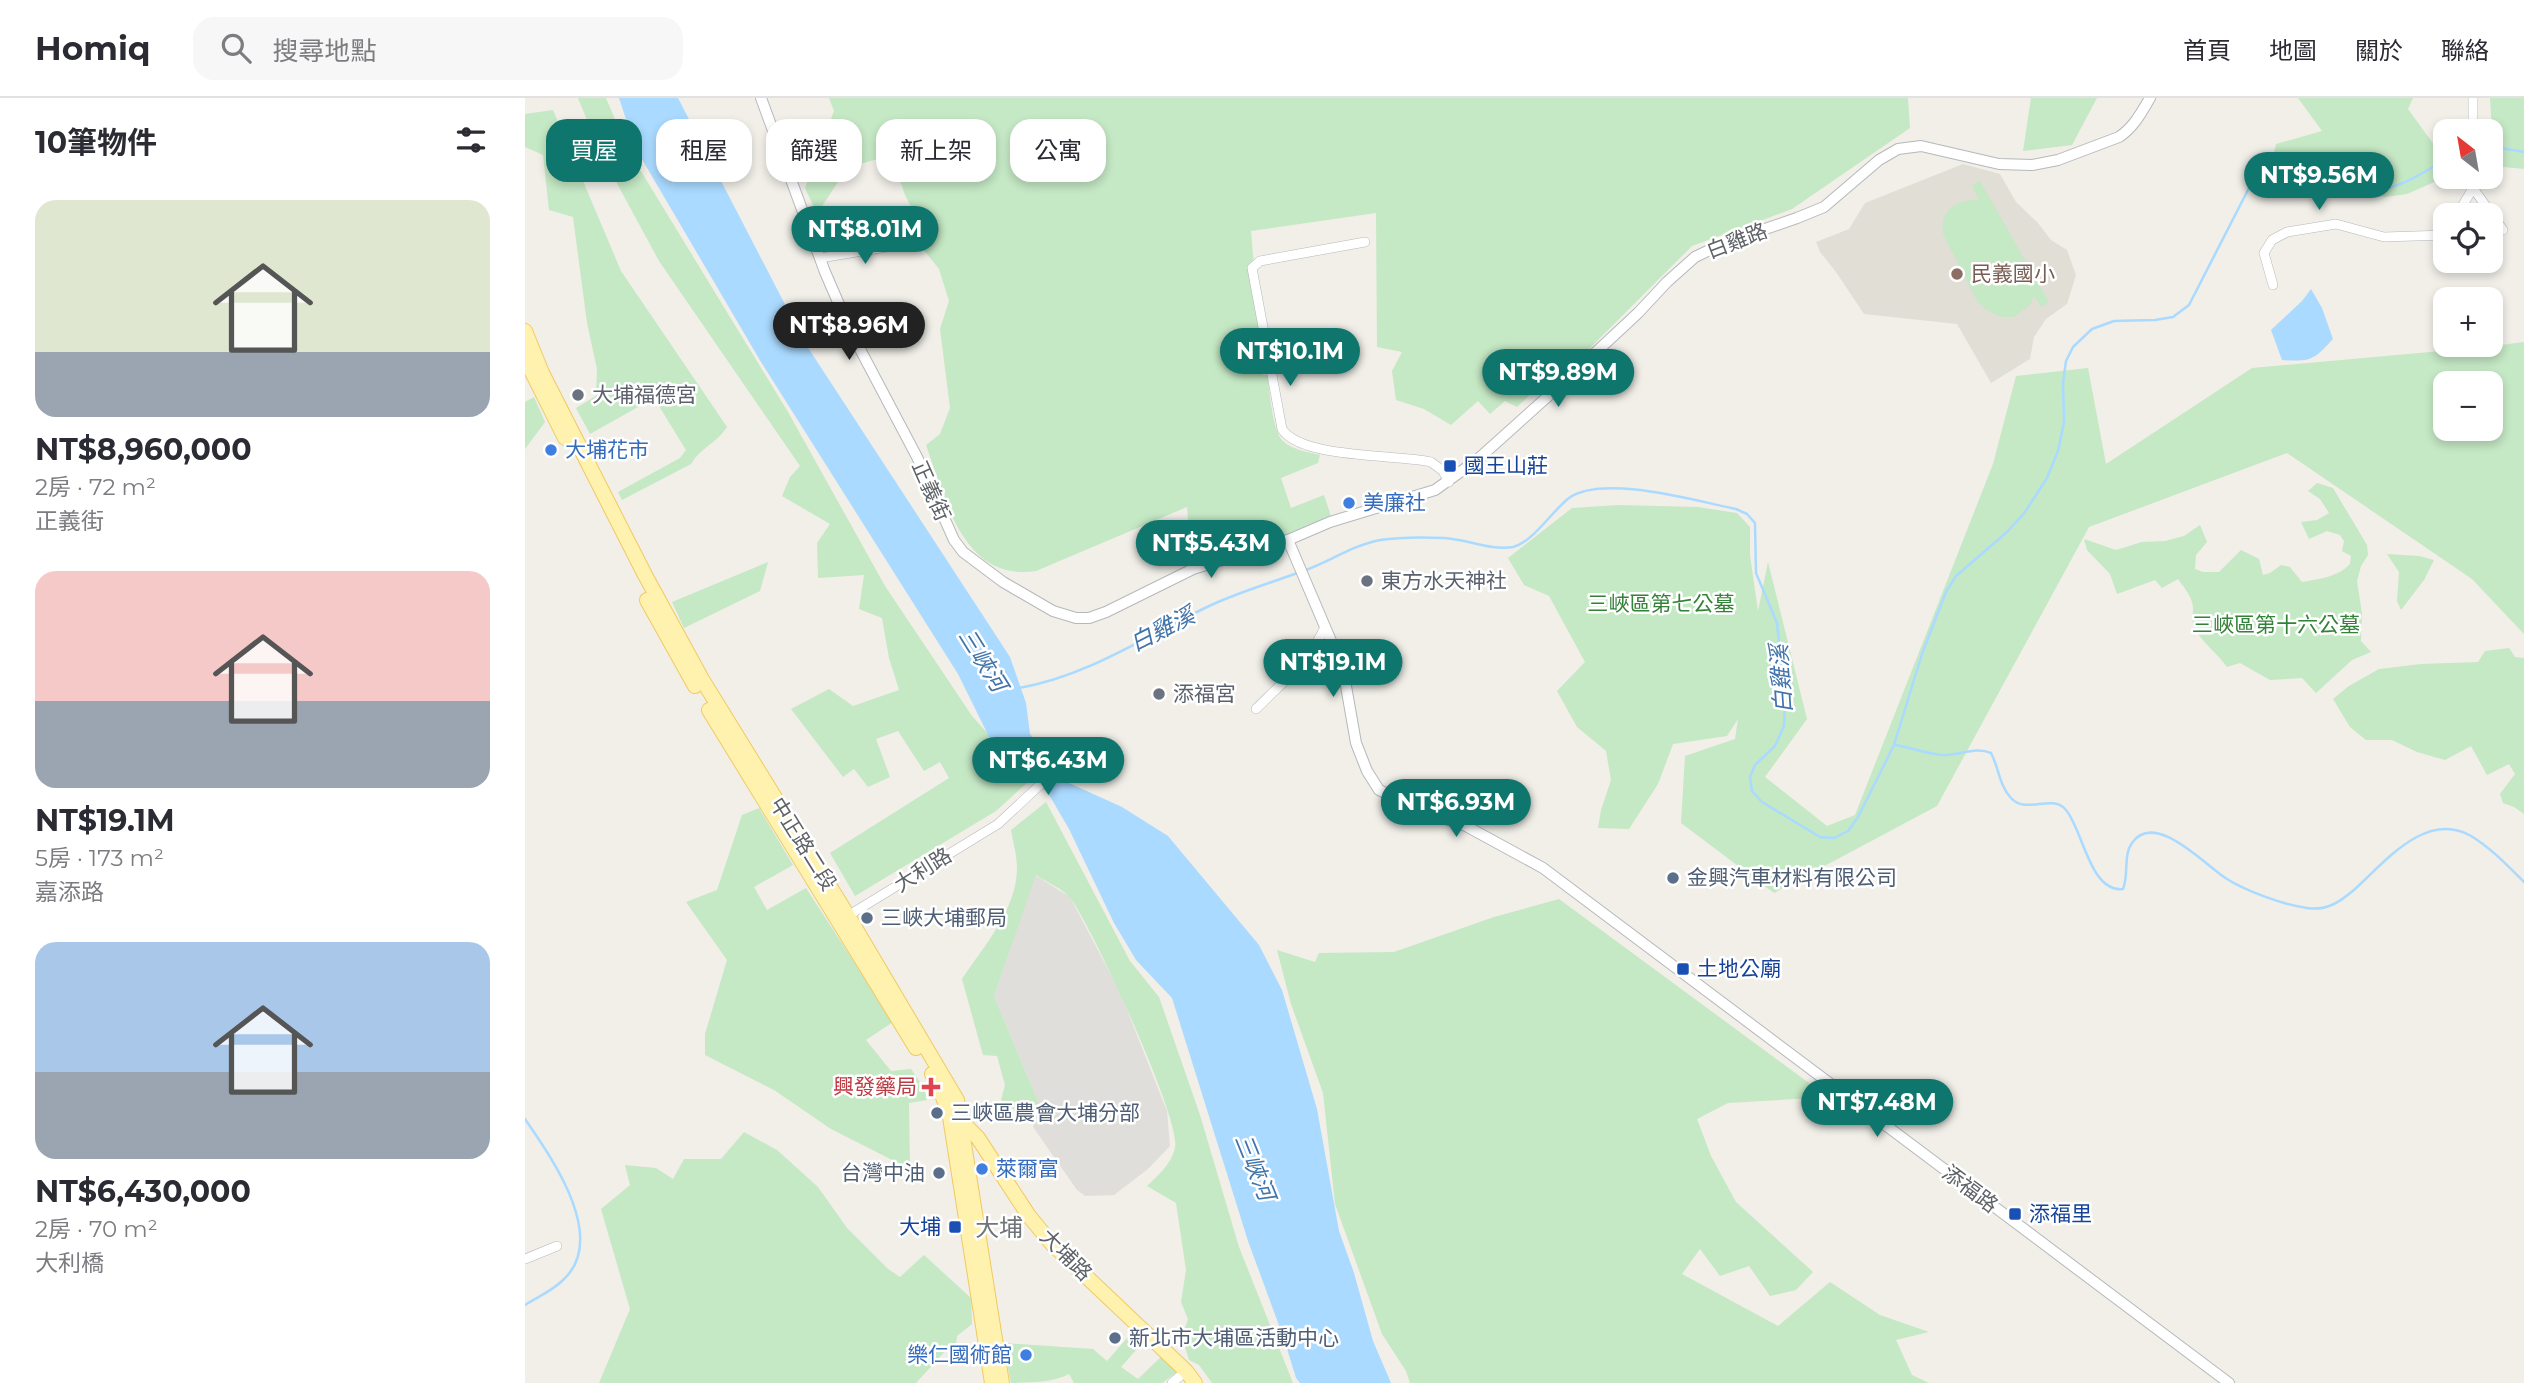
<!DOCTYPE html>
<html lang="zh-TW">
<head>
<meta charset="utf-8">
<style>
  :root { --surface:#fff; --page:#f7f7f7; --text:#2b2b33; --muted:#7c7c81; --line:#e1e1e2; --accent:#0f766e }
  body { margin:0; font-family:Montserrat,"Noto Sans TC",sans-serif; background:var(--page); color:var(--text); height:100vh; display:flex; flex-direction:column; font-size:26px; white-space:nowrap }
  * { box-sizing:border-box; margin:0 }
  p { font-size:23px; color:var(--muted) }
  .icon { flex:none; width:38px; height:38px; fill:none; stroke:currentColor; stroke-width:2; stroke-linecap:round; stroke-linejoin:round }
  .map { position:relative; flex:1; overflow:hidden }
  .panel { display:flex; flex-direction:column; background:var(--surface); width:525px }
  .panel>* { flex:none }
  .guide { position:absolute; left:21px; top:21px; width:665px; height:63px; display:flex; gap:14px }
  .needle { width:46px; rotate:329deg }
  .fabs { position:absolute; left:1908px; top:21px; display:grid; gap:14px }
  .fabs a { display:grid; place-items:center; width:70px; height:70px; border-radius:14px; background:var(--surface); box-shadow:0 4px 10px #0003; font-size:35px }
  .price { position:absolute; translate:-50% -60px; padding:0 16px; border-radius:24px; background:var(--accent); color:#fff; font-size:23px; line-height:46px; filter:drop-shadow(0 2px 4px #0008) }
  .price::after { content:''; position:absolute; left:50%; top:42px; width:21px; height:16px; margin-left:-10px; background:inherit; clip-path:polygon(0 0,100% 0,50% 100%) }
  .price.current { background:#222; color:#fff }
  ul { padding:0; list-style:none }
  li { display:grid; align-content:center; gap:14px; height:371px; padding:0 35px }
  li span { display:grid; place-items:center; height:217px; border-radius:21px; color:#555 }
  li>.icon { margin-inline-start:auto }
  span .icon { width:126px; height:126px; fill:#fffc; stroke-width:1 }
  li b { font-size:30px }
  h2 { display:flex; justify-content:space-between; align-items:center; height:84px; padding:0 35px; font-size:30px }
  .tag { padding:0 24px; border-radius:21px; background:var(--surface); box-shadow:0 4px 10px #0003; font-size:24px; line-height:63px }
  .tag.current { background:var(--accent); color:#fff }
  header { display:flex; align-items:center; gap:42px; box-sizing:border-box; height:98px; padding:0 35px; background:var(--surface); border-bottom:2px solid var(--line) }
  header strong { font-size:33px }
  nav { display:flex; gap:38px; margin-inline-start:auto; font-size:24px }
  .search { width:490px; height:63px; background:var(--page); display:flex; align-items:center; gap:18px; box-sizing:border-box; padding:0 24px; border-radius:21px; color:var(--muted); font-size:26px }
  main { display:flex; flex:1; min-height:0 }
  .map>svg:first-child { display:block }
  .industrial { fill:#e0deda }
  .education { fill:#e1ded6 }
  .green { fill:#c5e8c5; fill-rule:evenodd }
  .water { fill:#aadaff }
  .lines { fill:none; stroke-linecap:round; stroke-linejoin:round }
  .stream { stroke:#aadaff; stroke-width:2.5 }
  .minor-casing { stroke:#b5b8bc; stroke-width:10 }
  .tertiary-casing { stroke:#b5b8bc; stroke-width:12 }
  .primary-casing { stroke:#f2c960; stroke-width:16 }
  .minor { stroke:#fff; stroke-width:9 }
  .tertiary { stroke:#fff; stroke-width:10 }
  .primary { stroke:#fff2af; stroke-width:14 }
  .education-dot { fill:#8d6e63; stroke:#fff; stroke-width:2.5 }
  .worship-dot { fill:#6b7280; stroke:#fff; stroke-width:2.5 }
  .shop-dot { fill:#3f7fe0; stroke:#fff; stroke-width:2.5 }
  .transit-dot { fill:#1a4fb4; stroke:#fff; stroke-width:2.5 }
  .service-dot { fill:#5c6f8a; stroke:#fff; stroke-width:2.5 }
  .health-dot { fill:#e0444e; stroke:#fff; stroke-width:2.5 }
  .labels { text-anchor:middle; stroke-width:5; stroke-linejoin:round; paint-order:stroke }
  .street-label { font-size:21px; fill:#5f6368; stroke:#fff }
  .education-label { font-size:21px; fill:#785e54; stroke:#fff; text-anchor:start }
  .worship-label { font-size:21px; fill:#5b616d; stroke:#fff; text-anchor:start }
  .shop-label { font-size:21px; fill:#366cbe; stroke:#fff; text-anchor:start }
  .transit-label { font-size:21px; fill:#164399; stroke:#fff; text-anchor:start }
  .park-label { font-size:21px; fill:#348238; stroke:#fff }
  .service-label { font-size:21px; fill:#4e5e75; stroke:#fff; text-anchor:start }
  .health-label { font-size:21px; fill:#be3a42; stroke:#fff; text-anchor:end }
  .water-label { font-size:23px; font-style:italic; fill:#4174aa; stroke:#fff }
  .quarter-label { font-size:24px; fill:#70757a; stroke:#fff }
</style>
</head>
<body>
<header>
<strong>Homiq</strong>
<div class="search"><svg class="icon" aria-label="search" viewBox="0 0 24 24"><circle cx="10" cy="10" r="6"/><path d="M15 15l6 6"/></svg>搜尋地點</div>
<nav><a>首頁</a><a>地圖</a><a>關於</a><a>聯絡</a></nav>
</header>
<main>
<section class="panel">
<h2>10筆物件<svg class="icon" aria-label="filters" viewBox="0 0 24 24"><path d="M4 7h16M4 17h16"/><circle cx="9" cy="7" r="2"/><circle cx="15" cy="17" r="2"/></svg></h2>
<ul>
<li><span style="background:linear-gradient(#dfe7d0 70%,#9aa5b1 0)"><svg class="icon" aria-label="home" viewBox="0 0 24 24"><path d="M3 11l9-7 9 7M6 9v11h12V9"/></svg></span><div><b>NT$8,960,000</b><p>2房 · 72 m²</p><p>正義街</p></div></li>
<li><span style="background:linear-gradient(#f6c9c9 60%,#9aa5b1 0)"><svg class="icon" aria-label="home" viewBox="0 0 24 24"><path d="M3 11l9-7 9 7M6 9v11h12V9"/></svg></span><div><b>NT$19.1M</b><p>5房 · 173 m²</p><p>嘉添路</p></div></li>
<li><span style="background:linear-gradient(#a9c7e8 60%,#9aa5b1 0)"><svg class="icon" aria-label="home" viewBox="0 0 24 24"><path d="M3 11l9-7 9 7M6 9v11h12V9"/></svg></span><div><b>NT$6,430,000</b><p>2房 · 70 m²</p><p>大利橋</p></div></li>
</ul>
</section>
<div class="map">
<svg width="1999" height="1285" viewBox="0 0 1999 1285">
  <rect width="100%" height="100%" fill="#f1efe8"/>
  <polygon class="industrial" points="510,777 545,799 595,894 642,1013 645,1048 623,1071 589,1097 560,1098 552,1092 508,1029 514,1006 469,898"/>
  <polygon class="education" points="1438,66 1475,76 1491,104 1513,125 1526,142 1542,152 1551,177 1542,206 1521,221 1509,239 1505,261 1466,285 1432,226 1339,216 1311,174 1295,154 1291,144 1324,131 1340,105"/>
  <g class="green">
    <polygon points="53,0 81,0 103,52 263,314 360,488 447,618 465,638 463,660 504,683 471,713 330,798 305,755 424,680 415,664 399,673 373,633 351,641 365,679 343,689 329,671 318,679 266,611 304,591 328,608 374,592 364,560 357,520 334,511 339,477 293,480 292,445 305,426 257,398 265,379 275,368 134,163 75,54"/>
    <path d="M304,0h1079l2,30 -118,81 -100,37 -106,106h-11l-58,55 -12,-6 -15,13 -12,-13 -27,24 -27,-16 -28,-9 -4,-29 10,-19 -25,-5 -1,-134 -125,18 12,144h4c3,16 5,56 16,66 9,9 25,11 37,14l-2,8 -37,15 10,30 33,-13 7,21 -44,19 -90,25 -8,-26 -2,-27 -151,64c-73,11 -91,-72 -110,-126l14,-11 10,-26 -10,-79 9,-28 -10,-32 -20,-25 -1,-24 -13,-25 -14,-40 -44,13 -30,46 -12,-26 29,-77z"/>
    <polygon points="1506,0 1572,0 1547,47 1498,53"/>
    <polygon points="1773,0 1888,0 1883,11 1920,62 1921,79 1882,96 1860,99 1790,87 1743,84 1751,46 1797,33"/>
    <polygon points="1965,0 1999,0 1999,71 1969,68"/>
    <path d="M28,12l68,161 106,156c-10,16 -27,21 -36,37l-69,36 -4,-8 62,-34 6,-8 -32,-52 -64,36 -14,-26 20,-12 1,-27 -10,-46 -14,-106 -24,-7 -6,-55 -18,-8v-33z"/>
    <path d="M1455,83l69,121 -8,5 -7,-11 -4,9 -16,12c-16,1 -26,-4 -37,-16l-34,-67c-4,-25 15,-35 36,-34l-7,-14z"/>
    <path d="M1999,244v292l-52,-55 -185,-126 -198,74 -152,279 -163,87 -93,-70 4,-67 50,-17 3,-20 -11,17 -54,8 -15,40 -29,45 -31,-1 3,-18 10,-30 -5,-29 -29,-24 -20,-36 28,-29 -36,-66 -25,-11 -16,-27 64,-50 46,-3 80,2 39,6 13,14v28l8,56 10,-49 39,157 -42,58 62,49 28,-11 138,-351 23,-88 72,-8 18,96 146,-96 233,-21zM1920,285h45v46h-45z"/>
    <polygon points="9,299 20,324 0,351 0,304"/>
    <path d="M1792,385l16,5 34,57 1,10 -7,11 -4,15 5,33 -1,27 10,11 -19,8 -36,33 -14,-15 -32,2 -30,-17 -13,4c-9,-13 -26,-26 -32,-38 -4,-7 -2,-14 -2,-21 0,-10 -9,-21 -15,-29l-16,9 -7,-8 -38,14 -7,-20 -23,-24 -3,-11 32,11 26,-8 23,-1 19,-5 16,-11 7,17 -11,13 -1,14 8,3h16l22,-22 18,9 4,16 7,-2 11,-8 9,2 12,15c17,-3 36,-5 48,-18l1,-8 -9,-5 2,-10 -4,-6 -13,-4 -18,8 -8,-17 16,-2 12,-7 -9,-14 -12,-8z"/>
    <polygon points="1862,456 1894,458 1909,462 1899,482 1876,512 1872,503 1874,474"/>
    <polygon points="243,464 235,493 159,530 147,504"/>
    <polygon points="1984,550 1990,559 1999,560 1999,716 1989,709 1978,705 1975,696 1990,676 1984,666 1962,677 1946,648 1920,662 1892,654 1867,642 1841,642 1825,629 1808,601 1824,588 1854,571 1896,566 1953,564 1960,553"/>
    <path d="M521,704l84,159 29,36 41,118 39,132 54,136h-81l-13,-18 -10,-5 -7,-23 6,-18 -7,-17 5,-32 -10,-67 -29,-17c11,-11 24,-21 28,-38 7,-27 -83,-221 -104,-249 -7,-10 -25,-17 -35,-24l-42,121 45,108 -23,7 -15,-11 4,-15 -8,-29 -14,-1 -21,-76c22,-33 55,-70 55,-111 0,-13 -4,-26 -6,-38z"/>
    <polygon points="234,710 268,767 229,789 242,812 281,790 368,924 341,942 366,973 386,971 399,990 402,1002 384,1005 385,1071 306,1031 249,992 180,957 180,936 202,862 161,804 192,792 217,717"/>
    <polygon points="1034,801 1303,999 1203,1005 1172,1021 1186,1058 1211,1104 1288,1174 1271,1192 1245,1198 1224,1168 1195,1178 1175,1151 1157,1176 1253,1228 1305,1184 1355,1217 1404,1234 1371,1242 1387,1277 1404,1285 885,1285 881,1273 857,1236 810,1106 798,995 766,906 752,852 790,864 794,855 869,854 969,819"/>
    <polygon points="219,1034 252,1052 293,1089 322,1130 363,1171 375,1179 399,1157 446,1200 447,1226 432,1238 430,1255 426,1256 421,1252 391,1285 74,1285 105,1211 76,1111 105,1087 100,1067 131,1070 148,1081 159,1061 196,1061"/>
    <path d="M610,1231l10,11 -24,27 17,12 24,-23 18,14 -18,13h-88l-5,-9c-17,9 -38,8 -58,9l-8,-40 90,6 14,12z"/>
  </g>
  <g class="water">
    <polygon points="94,0 153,0 280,245 485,559 501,605 505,636 544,685 597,709 643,738 734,847 757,892 792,1011 814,1133 829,1175 848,1243 866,1285 775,1285 771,1280 759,1241 723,1143 647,900 611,862 589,825 544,731 526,700 502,671 472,655 433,576 236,264 111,51"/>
    <path d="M1786,191l11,19 11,31c-19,21 -22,23 -51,21l-11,-30 31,-29z"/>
  </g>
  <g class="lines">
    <g class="stream">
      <polyline points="1965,48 1999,54"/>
      <path d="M781,472c24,-9 48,-25 74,-30 20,-3 44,-3 64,-2 22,1 47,13 69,9 20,-5 39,-36 56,-49 34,-24 127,3 167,11l11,5 8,9 1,50 21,50 8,77 -1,26 -9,20 -20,19 -5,12 2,14 10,11 58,35 14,1 14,-7 10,-14 36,-72 28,-91 24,-62 10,-16 52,-45 17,-19 22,-34 11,-27 6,-29 -1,-39 3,-22 7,-14 19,-18 22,-8 41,-1 18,-3 16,-12 62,-121c37,-33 54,-20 94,-3 8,4 16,9 25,9 27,1 52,-17 75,-30"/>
      <path d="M494,590c66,-11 126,-51 186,-80 30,-15 63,-24 95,-36"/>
      <path d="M1371,647c15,3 30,8 45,10 18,1 34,-9 50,-2 8,15 8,32 20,45 15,17 41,-5 55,12 17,20 24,83 57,79 6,-14 0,-34 9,-46 23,-34 76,25 95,36 19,12 57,26 80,29 20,3 33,-6 48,-19 30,-27 71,-79 116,-53 20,12 37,30 53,46"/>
      <path d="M0,1021c26,38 85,120 37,162 -10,10 -25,16 -37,24"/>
    </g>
    <defs>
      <g id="minor">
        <polyline points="1948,0 1948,33"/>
        <polyline points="1948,82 1948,79"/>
        <polyline points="1932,117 1948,90 1978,132"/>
        <path d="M840,144l-105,19 -8,7 30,161c19,30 114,25 149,33l12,9 6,11"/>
        <polyline points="295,160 380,146"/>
        <polyline points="1748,187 1739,155 1747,142 1762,134 1811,126 1859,139 1920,137"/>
        <path d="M731,611c26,-26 54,-49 69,-82"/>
        <polyline points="321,819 473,726 546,658"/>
        <polyline points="0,1161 32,1148"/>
        <polyline points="647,1285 661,1273"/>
      </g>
      <g id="tertiary">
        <path d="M236,0l64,174 26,60 66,125 37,83 9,12 40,30 50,29 23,7h13l17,-6 87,-43 95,-29 42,-18 105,-32 42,-30 89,-80 72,-67 29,-31 28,-25 27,-13 75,-26 27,-11 55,-47 19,-11 23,-3 78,18 33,1 26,-5 61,-23c15,-10 22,-24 31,-39"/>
        <polyline points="763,442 818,571 831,645 842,673 854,692 899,713 941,728 1018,770 1704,1285"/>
      </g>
      <g id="primary">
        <polyline points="0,233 17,275 120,477 178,583 323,818 432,1002 477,1285"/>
        <polyline points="0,260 40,340"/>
        <polyline points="122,502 170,588"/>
        <polyline points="184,612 391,950"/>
        <polyline points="407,976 414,988 425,1019 467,1285"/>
        <polyline points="437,1024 453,1040 504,1118 527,1146 661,1273 670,1285"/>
      </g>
    </defs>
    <use href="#minor" class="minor-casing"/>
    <use href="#tertiary" class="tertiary-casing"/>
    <use href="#primary" class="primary-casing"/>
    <use href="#minor" class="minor"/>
    <use href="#tertiary" class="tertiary"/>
    <use href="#primary" class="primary"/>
  </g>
  <circle class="education-dot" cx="1432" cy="176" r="7"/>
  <g class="worship-dot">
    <circle cx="53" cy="297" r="7"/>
    <circle cx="842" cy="483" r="7"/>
    <circle cx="634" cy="596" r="7"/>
  </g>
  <g class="shop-dot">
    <circle cx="26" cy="352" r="7"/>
    <circle cx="824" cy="405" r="7"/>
    <circle cx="457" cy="1071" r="7"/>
    <circle cx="501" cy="1257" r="7"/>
  </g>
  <g class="transit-dot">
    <rect x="918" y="361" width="14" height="14" rx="3.5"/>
    <rect x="1151" y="864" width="14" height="14" rx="3.5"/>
    <rect x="1483" y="1109" width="14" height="14" rx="3.5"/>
    <rect x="423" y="1122" width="14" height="14" rx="3.5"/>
  </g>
  <g class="service-dot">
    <circle cx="1148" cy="780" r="7"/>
    <circle cx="342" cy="820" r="7"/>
    <circle cx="412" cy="1015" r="7"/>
    <circle cx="414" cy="1075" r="7"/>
    <circle cx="590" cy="1240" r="7"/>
  </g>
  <path class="health-dot" d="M402.5 978.5h7v7h7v7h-7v7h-7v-7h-7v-7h7z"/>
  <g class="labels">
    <g class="street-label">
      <text transform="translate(1212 143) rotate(-21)" y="7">白雞路</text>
      <text transform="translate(406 393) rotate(66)" y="7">正義街</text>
      <text transform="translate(278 746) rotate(58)" y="7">中正路二段</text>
      <text transform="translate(398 772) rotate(-32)" y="7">大利路</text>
      <text transform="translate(1445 1091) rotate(37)" y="7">添福路</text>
      <text transform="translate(541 1157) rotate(45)" y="7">大埔路</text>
    </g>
    <g class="education-label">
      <text x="1446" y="183">民義國小</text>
    </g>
    <g class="worship-label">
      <text x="67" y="304">大埔福德宮</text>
      <text x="856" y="490">東方水天神社</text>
      <text x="648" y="603">添福宮</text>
    </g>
    <g class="shop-label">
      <text x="40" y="359">大埔花市</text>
      <text x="838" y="412">美廉社</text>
      <text x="471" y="1078">萊爾富</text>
      <text x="487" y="1264" text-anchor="end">樂仁國術館</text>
    </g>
    <g class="transit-label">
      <text x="939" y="375">國王山莊</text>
      <text x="1172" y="878">土地公廟</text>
      <text x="1504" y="1123">添福里</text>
      <text x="416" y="1136" text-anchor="end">大埔</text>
    </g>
    <g class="park-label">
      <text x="1136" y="513">三峽區第七公墓</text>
      <text x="1751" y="534">三峽區第十六公墓</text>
    </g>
    <g class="service-label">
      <text x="1162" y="787">金興汽車材料有限公司</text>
      <text x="356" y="827">三峽大埔郵局</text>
      <text x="426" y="1022">三峽區農會大埔分部</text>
      <text x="400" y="1082" text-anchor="end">台灣中油</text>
      <text x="604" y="1247">新北市大埔區活動中心</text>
    </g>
    <g class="health-label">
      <text x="392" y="996">興發藥局</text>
    </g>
    <g class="water-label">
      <text transform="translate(637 531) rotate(-27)" y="8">白雞溪</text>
      <text transform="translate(458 562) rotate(58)" y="8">三峽河</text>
      <text transform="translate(1256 581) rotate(-94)" y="8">白雞溪</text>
      <text transform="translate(730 1069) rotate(68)" y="8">三峽河</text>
    </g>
    <g class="quarter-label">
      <text x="474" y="1138">大埔</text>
    </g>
  </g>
</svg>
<div class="fabs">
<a><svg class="needle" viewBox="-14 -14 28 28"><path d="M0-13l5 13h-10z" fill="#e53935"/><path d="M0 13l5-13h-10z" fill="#7c7c81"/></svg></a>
<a><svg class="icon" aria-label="locate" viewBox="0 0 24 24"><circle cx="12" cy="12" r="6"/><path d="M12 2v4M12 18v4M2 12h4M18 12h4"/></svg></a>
<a>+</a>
<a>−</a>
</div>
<b class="price" style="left:1794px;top:114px">NT$9.56M</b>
<b class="price" style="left:340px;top:168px">NT$8.01M</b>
<b class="price current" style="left:324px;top:264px">NT$8.96M</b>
<b class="price" style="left:765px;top:290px">NT$10.1M</b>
<b class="price" style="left:1033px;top:311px">NT$9.89M</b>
<b class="price" style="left:686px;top:482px">NT$5.43M</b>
<b class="price" style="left:808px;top:601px">NT$19.1M</b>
<b class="price" style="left:523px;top:699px">NT$6.43M</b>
<b class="price" style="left:931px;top:741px">NT$6.93M</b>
<b class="price" style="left:1352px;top:1041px">NT$7.48M</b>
<div class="guide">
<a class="tag current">買屋</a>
<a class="tag">租屋</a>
<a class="tag">篩選</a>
<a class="tag">新上架</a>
<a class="tag">公寓</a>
</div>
</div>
</main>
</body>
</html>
